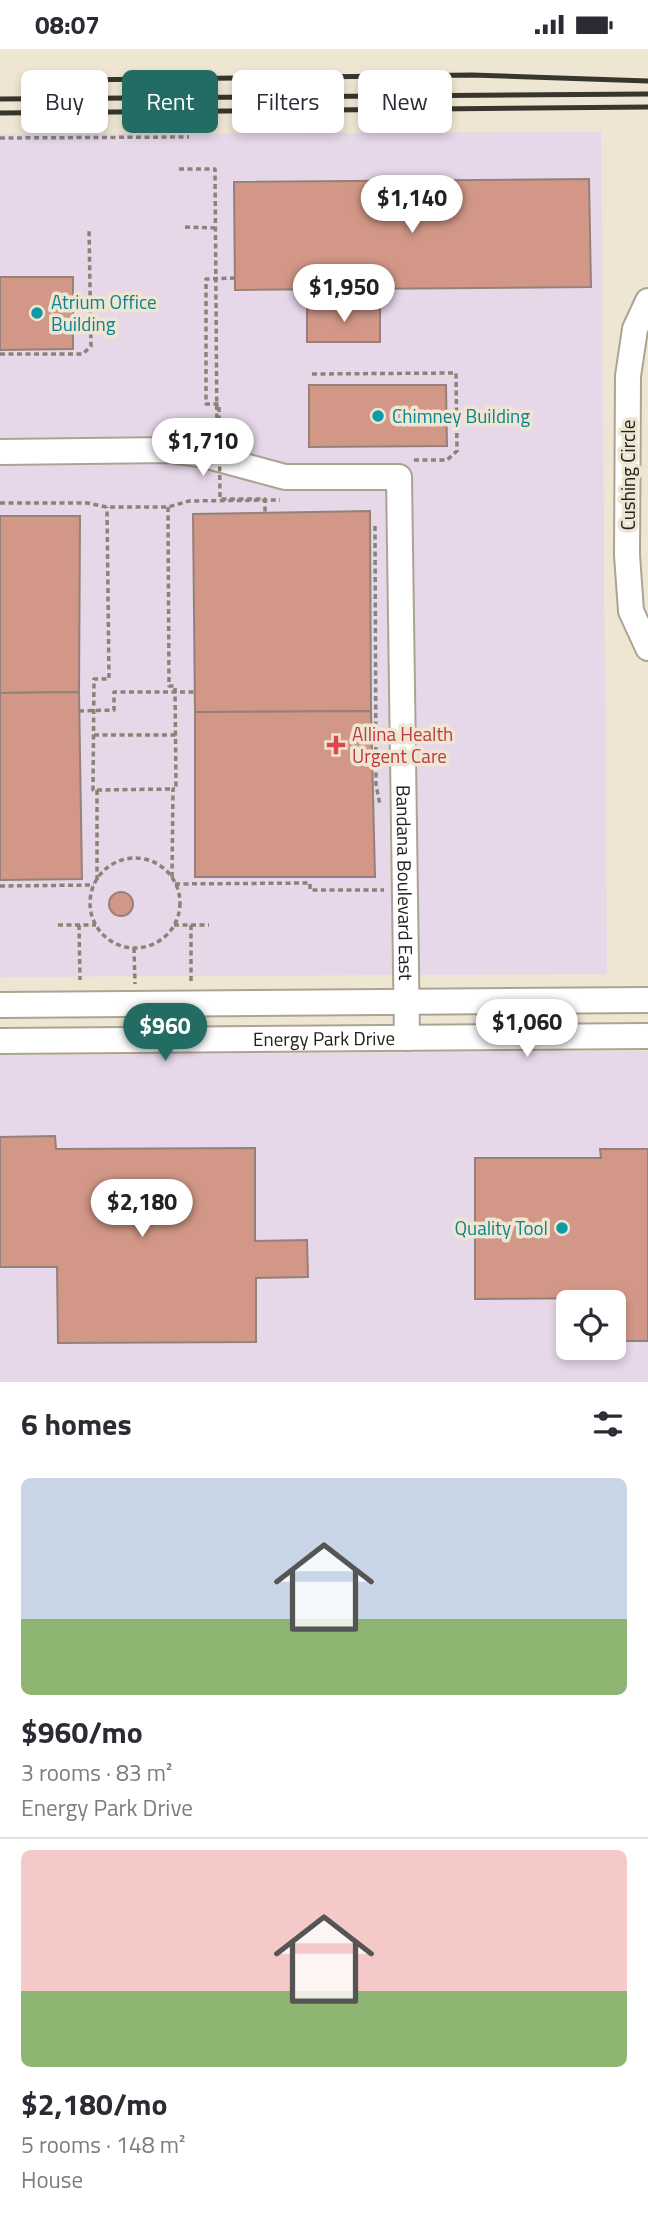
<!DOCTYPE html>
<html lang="en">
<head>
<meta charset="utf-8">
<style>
  :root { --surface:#fff; --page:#f2f2f3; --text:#2b2b33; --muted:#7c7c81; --line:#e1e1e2; --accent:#236c63 }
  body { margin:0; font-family:"Titillium Web",sans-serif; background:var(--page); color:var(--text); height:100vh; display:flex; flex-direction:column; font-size:26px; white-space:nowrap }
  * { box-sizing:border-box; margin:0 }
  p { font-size:23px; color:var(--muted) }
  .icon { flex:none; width:38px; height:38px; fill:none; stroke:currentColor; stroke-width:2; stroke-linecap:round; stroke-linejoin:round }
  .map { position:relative; height:1333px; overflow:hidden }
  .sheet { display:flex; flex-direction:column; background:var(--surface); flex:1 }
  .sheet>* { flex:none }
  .guide { position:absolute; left:21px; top:21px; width:607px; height:63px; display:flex; gap:14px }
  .controls { position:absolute; left:556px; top:1241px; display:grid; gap:14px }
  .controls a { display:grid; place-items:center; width:70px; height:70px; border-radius:10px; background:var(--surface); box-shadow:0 4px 10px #0003; font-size:35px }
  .price { position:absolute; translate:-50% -60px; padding:0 16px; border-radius:24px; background:#fff; color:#222; font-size:23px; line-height:46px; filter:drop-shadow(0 2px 4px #0008) }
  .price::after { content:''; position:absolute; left:50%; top:42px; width:21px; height:16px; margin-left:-10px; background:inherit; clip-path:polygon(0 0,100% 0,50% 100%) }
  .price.active { background:var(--accent); color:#fff }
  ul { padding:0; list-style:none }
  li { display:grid; align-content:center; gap:14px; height:371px; padding:0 21px }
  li+li { border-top:2px solid var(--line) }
  li span { display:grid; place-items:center; height:217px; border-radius:10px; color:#555 }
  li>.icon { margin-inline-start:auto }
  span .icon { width:126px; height:126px; fill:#fffc; stroke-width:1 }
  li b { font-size:30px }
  h2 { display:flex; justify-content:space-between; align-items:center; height:84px; padding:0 21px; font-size:30px }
  .pill { padding:0 24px; border-radius:10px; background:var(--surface); box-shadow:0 4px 10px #0003; font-size:24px; line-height:63px }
  .pill.active { background:var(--accent); color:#fff }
  .status { display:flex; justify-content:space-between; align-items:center; height:49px; padding:0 35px; background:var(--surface); direction:ltr }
  .status svg { height:19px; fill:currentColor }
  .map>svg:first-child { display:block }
  .commercial { fill:#e6d7e9; fill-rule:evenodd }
  .building { fill:#d29786; stroke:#95807a; stroke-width:2 }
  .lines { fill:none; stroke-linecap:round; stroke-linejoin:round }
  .minor-casing { stroke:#aca492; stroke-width:28 }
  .path { stroke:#898476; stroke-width:3.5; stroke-dasharray:5 3.5; stroke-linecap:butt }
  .minor { stroke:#fff; stroke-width:24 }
  .rail { stroke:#38352d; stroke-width:5 }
  .path-bridge { stroke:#898476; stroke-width:3.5; stroke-dasharray:5 3.5; stroke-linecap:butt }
  .culture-dot { fill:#0f9aa8; stroke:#eee6d2; stroke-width:2.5 }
  .health-dot { fill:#e0444e; stroke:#eee6d2; stroke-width:2.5 }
  .labels { text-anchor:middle; stroke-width:7; stroke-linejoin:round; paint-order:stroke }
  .culture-label { font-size:19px; fill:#0d838f; stroke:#eee6d2; text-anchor:start }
  .street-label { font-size:19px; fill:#24211a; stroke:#eee6d2 }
  .health-label { font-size:19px; fill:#be3a42; stroke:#eee6d2; text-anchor:start }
</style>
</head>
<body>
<div class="status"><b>08:07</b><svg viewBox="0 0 49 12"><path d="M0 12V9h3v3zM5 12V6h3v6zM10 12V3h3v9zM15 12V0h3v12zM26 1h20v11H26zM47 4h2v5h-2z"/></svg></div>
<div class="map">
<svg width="648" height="1333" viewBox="0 0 648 1333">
  <rect width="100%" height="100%" fill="#eee6d2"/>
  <g class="commercial">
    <polygon points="601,83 607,925 0,928 0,85"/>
    <path d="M648,1002v331h-648v-327zM569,1253h45v45h-45z"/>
  </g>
  <g class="building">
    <polygon points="589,130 591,238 235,241 234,133"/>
    <polygon points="0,228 73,228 73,300 0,301"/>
    <rect x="307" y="257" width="73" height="36"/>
    <polygon points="309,336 446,336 447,397 309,398"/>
    <polygon points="370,462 371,662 195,663 193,465"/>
    <polygon points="0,467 80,467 79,643 0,644"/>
    <polygon points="79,643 82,830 0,831 0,644"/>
    <polygon points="371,662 375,828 195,828 195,663"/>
    <circle cx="121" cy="855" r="12"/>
    <polygon points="55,1087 56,1100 255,1099 255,1192 307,1191 308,1228 256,1229 256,1293 58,1294 57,1218 0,1218 0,1088"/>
    <polygon points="600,1100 648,1100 648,1292 616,1292 616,1249 475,1250 475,1109 601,1109"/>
  </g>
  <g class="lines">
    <defs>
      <g id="minor">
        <polyline points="648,252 635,280 628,327 627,506 631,562 648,599"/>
        <path id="s1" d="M0,403l170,-2 30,4 85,23h114l8,561"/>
        <polyline points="0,956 648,951"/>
        <path id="s2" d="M0,992l648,-5"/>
      </g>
    </defs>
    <use href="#minor" class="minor-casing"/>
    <g class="path">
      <polyline points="0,89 189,88"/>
      <polyline points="179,120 215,120 217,387"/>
      <polyline points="185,178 215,179"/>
      <polyline points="0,305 83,305 91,297 89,179"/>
      <polyline points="312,325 456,324 457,402 447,411 412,411"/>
      <polyline points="0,454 87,454 107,458 168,458 189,452 280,451"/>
      <polyline points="168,458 169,637 175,637 176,740 173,740 172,829"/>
      <polyline points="375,477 376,736 380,756"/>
      <polyline points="94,686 176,686"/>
      <polyline points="97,741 172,740"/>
      <circle cx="135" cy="854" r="45"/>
      <polyline points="97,831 97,741 93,741 94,630 109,630 107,458"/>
      <polyline points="175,835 310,834 310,841 384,841"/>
      <polyline points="0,837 94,836"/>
      <polyline points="58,876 96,876"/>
      <polyline points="79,876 80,931"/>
      <polyline points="174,876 209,876"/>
      <polyline points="134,899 135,935"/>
      <polyline points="191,932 191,876"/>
    </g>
    <use href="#minor" class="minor"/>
    <g class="rail">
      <polyline points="75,31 472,26 648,32"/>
      <polyline points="0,50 648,45"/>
      <polyline points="0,64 648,58"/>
    </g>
    <g class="path-bridge">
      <polyline points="235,229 206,230 206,355 219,355 220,450 265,450 265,464"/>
      <polyline points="79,662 114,661 114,643 195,643"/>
    </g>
  </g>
  <g class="culture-dot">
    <circle cx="37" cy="264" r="7"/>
    <circle cx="378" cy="367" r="7"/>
    <circle cx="562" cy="1179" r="7"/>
  </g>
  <path class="health-dot" d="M332.5 685.5h7v7h7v7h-7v7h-7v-7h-7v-7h7z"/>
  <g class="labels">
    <g class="culture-label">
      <text x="51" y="260">Atrium Office<tspan x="51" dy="22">Building</tspan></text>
      <text x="392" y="374">Chimney Building</text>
      <text x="548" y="1186" text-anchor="end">Quality Tool</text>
    </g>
    <g class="street-label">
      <text transform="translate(628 426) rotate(-90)" y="7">Cushing Circle</text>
      <text dy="7" stroke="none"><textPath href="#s1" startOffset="808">Bandana Boulevard East</textPath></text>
      <text dy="7" stroke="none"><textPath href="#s2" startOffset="324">Energy Park Drive</textPath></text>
    </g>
    <g class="health-label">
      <text x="352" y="692">Allina Health<tspan x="352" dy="22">Urgent Care</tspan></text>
    </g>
  </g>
</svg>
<div class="controls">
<a><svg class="icon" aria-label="locate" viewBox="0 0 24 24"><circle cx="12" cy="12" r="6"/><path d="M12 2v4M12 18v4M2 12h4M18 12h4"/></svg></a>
</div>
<b class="price" style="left:412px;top:186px">$1,140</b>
<b class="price" style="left:344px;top:275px">$1,950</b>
<b class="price" style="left:203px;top:429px">$1,710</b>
<b class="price" style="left:527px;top:1010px">$1,060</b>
<b class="price active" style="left:165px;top:1014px">$960</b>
<b class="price" style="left:142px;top:1190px">$2,180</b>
<div class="guide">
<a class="pill">Buy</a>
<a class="pill active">Rent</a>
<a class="pill">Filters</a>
<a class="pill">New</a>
</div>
</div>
<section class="sheet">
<h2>6 homes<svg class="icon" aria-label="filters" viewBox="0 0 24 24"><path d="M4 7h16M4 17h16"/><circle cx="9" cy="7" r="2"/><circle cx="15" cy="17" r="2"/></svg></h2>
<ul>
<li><span style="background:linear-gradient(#c9d6e8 65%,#8fb573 0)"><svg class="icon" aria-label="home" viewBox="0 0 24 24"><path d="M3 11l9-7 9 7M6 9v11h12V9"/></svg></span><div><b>$960/mo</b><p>3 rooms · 83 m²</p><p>Energy Park Drive</p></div></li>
<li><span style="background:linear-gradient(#f6c9c9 65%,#8fb573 0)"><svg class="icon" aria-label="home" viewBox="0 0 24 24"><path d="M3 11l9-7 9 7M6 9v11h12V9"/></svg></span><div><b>$2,180/mo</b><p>5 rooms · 148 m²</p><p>House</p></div></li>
</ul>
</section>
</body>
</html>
